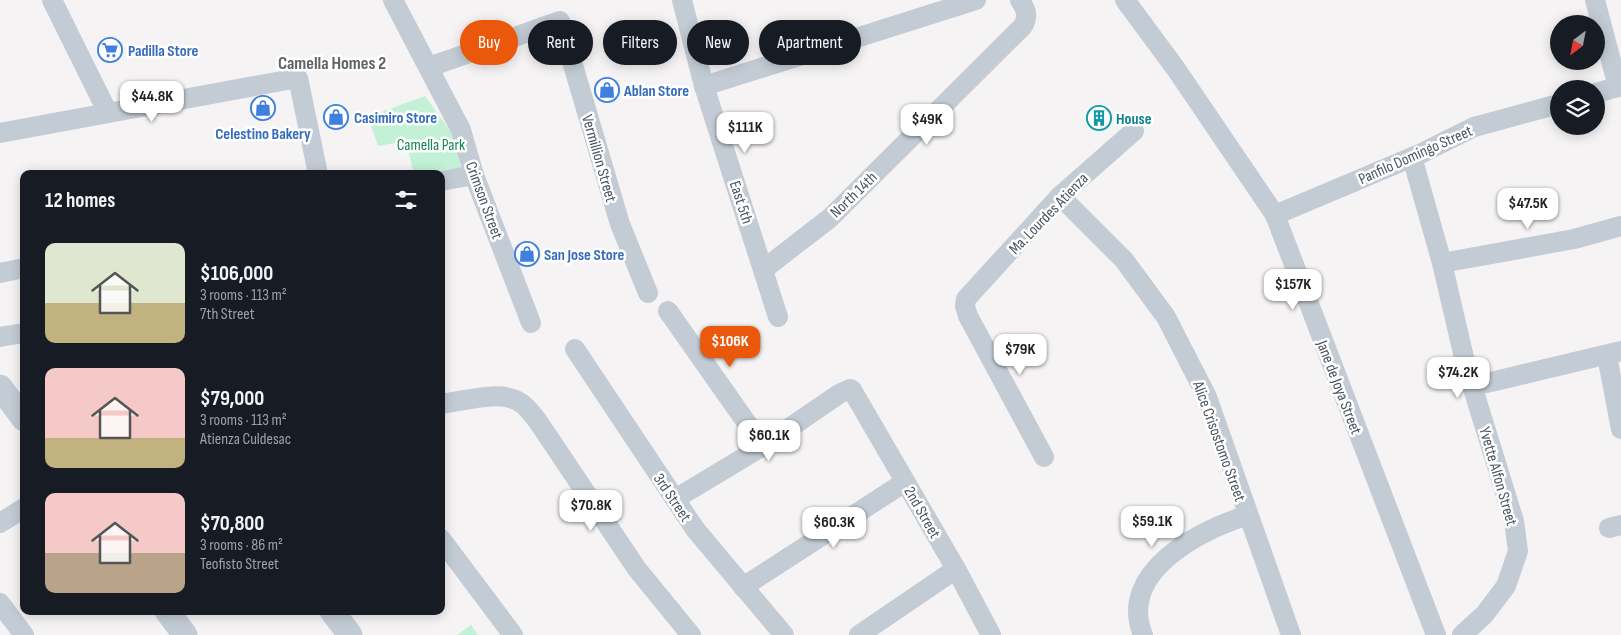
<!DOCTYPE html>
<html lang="en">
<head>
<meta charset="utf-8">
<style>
  :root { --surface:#171b24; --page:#20242c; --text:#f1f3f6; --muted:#9ea1a6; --accent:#ea580c }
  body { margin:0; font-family:"Sofia Sans Condensed",sans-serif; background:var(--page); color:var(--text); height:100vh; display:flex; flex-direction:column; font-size:19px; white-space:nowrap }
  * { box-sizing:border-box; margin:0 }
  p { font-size:16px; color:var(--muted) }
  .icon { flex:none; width:28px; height:28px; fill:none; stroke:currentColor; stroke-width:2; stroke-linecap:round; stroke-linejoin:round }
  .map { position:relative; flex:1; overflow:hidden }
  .drawer { position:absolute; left:20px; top:170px; width:425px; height:445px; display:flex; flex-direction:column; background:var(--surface); border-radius:10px; box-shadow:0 2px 12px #0003 }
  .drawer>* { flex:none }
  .top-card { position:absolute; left:460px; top:20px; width:475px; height:45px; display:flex; gap:10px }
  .needle { width:32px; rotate:212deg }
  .controls { position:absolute; left:1550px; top:15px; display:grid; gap:10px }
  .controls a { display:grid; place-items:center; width:55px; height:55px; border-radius:50%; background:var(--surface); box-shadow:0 2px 12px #0003; font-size:25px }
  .price { position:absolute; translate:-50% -42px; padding:0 11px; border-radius:10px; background:#fff; color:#222; font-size:16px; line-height:32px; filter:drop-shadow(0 1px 2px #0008) }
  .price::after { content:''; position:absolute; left:50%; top:30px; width:15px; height:11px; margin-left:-8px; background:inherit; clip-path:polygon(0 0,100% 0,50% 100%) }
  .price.on { background:var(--accent); color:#fff }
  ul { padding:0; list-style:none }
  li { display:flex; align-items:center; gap:15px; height:125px; padding:0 25px }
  li span { display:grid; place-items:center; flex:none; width:140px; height:100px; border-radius:10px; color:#555 }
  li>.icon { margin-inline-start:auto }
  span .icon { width:60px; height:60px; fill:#fffc; stroke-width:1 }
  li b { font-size:21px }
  h2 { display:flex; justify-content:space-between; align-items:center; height:60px; padding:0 25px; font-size:21px }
  .chip { padding:0 18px; border-radius:22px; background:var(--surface); box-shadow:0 2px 12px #0003; font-size:18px; line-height:45px }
  .chip.on { background:var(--accent); color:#fff }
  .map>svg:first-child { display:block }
  .green { fill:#c2f1d6 }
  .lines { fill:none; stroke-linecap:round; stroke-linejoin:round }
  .minor { stroke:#c3ccd4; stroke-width:20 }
  .tertiary { stroke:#c3ccd4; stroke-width:25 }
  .labels { text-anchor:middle; stroke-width:5; stroke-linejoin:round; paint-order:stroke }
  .shop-label { font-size:16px; font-weight:bold; fill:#366cbe; stroke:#fff; text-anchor:start }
  .culture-label { font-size:16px; font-weight:bold; fill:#0d838f; stroke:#fff; text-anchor:start }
  .park-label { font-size:16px; fill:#168652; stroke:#fff }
  .street-label { font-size:16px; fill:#4a5561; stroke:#fff }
  .neighbourhood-label { font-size:18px; font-weight:bold; fill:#5f6268; stroke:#fff }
</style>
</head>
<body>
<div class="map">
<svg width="1621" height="635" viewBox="0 0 1621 635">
  <rect width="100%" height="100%" fill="#f5f3f3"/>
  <g class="green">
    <polygon points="425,96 453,135 461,168 414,174 406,141 378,146 368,117"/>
    <polygon points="471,625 478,635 457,635"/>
  </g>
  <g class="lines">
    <g class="minor">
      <polyline points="52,0 108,113"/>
      <polyline points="393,0 461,130 474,175 531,323"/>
      <polyline points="682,0 704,86 778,317"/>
      <polyline points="1125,0 1176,69 1275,215 1436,635"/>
      <polyline points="1595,0 1618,87"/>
      <polyline points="429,67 560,21 620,224 648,293"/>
      <polyline points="704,86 976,0"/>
      <polyline points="1596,93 1621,86"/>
      <polyline points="0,133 298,78 318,174"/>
      <polyline points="1412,157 1442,263 1466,366 1514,521 1518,551 1506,586 1484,615 1462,635"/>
      <polyline points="441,181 474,175"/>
      <polyline points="1060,196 1124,260 1166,317 1207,397 1291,635"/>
      <polyline points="1275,215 1422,153 1474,127 1559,104"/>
      <polyline points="1442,263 1574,239 1621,226"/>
      <path d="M764,269l66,-51 193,-192c6,-11 3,-16 -3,-26"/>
      <polyline points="0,273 24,268"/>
      <polyline points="668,311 763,446"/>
      <polyline points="0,337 24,333"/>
      <polyline points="575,349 695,529 784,635"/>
      <polyline points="1607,356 1621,429"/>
      <polyline points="1472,386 1491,382 1621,351"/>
      <path d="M441,404c23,-3 61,-15 80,-1 6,4 11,11 16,17l100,149 54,66"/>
      <polyline points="1044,457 968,316 965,306 966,299 1060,196 1134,131"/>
      <polyline points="675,499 763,446 839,394 850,389 852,390 956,569 991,635"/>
      <polyline points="0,523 24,508"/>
      <polyline points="1609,528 1621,525"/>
      <polyline points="441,539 513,635"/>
      <polyline points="743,587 905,482"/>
      <polyline points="0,603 24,635"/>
      <polyline points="859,635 956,569"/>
      <path d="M1143,635c-26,-63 56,-104 105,-120"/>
    </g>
    <g class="tertiary">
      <polyline points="0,387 24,419"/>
      <polyline points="167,611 185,635"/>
      <polyline points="332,611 350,635"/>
    </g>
  </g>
  <defs>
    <symbol id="supermarket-ring" viewBox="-11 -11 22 22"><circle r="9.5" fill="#fff" stroke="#3f7fe0" stroke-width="1.5"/><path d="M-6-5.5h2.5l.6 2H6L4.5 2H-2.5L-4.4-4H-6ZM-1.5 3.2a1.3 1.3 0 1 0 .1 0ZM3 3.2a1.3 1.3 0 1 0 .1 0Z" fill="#3f7fe0"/></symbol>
    <symbol id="shop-ring" viewBox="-11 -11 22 22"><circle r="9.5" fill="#fff" stroke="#3f7fe0" stroke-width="1.5"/><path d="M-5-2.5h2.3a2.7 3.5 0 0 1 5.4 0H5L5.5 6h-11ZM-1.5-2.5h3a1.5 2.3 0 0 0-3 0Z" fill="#3f7fe0"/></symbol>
    <symbol id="building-ring" viewBox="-11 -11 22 22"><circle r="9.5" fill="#fff" stroke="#0f9aa8" stroke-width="1.5"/><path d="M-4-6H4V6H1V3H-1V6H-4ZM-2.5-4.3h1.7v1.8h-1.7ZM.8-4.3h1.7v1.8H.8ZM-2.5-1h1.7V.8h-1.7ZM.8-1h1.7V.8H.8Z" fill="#0f9aa8"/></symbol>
  </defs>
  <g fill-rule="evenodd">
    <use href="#supermarket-ring" x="96" y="36" width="28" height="28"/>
    <use href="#shop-ring" x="593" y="76" width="28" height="28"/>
    <use href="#shop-ring" x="249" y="94" width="28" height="28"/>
    <use href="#shop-ring" x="322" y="103" width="28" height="28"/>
    <use href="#building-ring" x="1085" y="104" width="28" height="28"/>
    <use href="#shop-ring" x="513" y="240" width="28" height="28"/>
  </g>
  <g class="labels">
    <g class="shop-label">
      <text x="128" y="56">Padilla Store</text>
      <text x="624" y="96">Ablan Store</text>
      <text x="354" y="123">Casimiro Store</text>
      <text x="263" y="139" text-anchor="middle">Celestino Bakery</text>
      <text x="544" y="260">San Jose Store</text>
    </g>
    <g class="culture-label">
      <text x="1116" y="124">House</text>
    </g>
    <g class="park-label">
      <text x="431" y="150">Camella Park</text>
    </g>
    <g class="street-label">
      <text transform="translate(1415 154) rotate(-24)" y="6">Panfilo Domingo Street</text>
      <text transform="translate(600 158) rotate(74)" y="6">Vermillion Street</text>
      <text transform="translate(853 194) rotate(-44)" y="6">North 14th</text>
      <text transform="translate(485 200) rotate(70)" y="6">Crimson Street</text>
      <text transform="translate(742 202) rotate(72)" y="6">East 5th</text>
      <text transform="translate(1048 213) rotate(-46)" y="6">Ma. Lourdes Atienza</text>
      <text transform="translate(1340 387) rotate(69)" y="6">Jane de Joya Street</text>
      <text transform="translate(1220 441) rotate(70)" y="6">Alice Crisostomo Street</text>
      <text transform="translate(1499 476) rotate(74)" y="6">Yvette Alfon Street</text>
      <text transform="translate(673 497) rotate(56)" y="6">3rd Street</text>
      <text transform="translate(923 512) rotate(60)" y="6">2nd Street</text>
    </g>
    <g class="neighbourhood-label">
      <text x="332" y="69">Camella Homes 2</text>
    </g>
  </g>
</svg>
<div class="controls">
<a><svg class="needle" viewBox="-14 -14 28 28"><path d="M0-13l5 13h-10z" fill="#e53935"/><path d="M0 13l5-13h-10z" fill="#9ea1a6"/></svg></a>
<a><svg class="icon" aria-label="layers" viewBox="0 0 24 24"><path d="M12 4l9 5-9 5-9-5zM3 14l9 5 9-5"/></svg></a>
</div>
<b class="price" style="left:152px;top:123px">$44.8K</b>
<b class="price" style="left:927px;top:146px">$49K</b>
<b class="price" style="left:745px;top:154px">$111K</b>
<b class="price" style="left:1528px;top:230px">$47.5K</b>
<b class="price" style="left:1293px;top:311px">$157K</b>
<b class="price on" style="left:730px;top:368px">$106K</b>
<b class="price" style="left:1020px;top:376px">$79K</b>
<b class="price" style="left:1458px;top:399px">$74.2K</b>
<b class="price" style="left:769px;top:462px">$60.1K</b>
<b class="price" style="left:591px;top:532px">$70.8K</b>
<b class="price" style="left:1152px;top:548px">$59.1K</b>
<b class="price" style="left:834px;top:549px">$60.3K</b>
<div class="top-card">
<a class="chip on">Buy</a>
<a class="chip">Rent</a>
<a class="chip">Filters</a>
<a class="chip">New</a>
<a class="chip">Apartment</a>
</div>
<section class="drawer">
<h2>12 homes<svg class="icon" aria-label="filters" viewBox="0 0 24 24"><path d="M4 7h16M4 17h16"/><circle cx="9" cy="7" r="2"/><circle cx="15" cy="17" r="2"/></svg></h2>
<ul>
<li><span style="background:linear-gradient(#dfe7d0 60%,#c2b280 0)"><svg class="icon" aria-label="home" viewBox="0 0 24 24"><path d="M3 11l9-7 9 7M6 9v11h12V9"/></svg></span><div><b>$106,000</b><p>3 rooms · 113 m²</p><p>7th Street</p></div></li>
<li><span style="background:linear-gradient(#f6c9c9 70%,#c2b280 0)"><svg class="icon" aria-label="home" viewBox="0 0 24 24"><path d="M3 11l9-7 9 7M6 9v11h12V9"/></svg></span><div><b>$79,000</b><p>3 rooms · 113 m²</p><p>Atienza Culdesac</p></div></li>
<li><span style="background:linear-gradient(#f6c9c9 60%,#b9a48a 0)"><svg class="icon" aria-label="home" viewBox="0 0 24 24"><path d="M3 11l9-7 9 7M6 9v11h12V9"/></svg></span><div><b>$70,800</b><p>3 rooms · 86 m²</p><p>Teofisto Street</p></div></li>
</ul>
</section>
</div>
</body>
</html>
